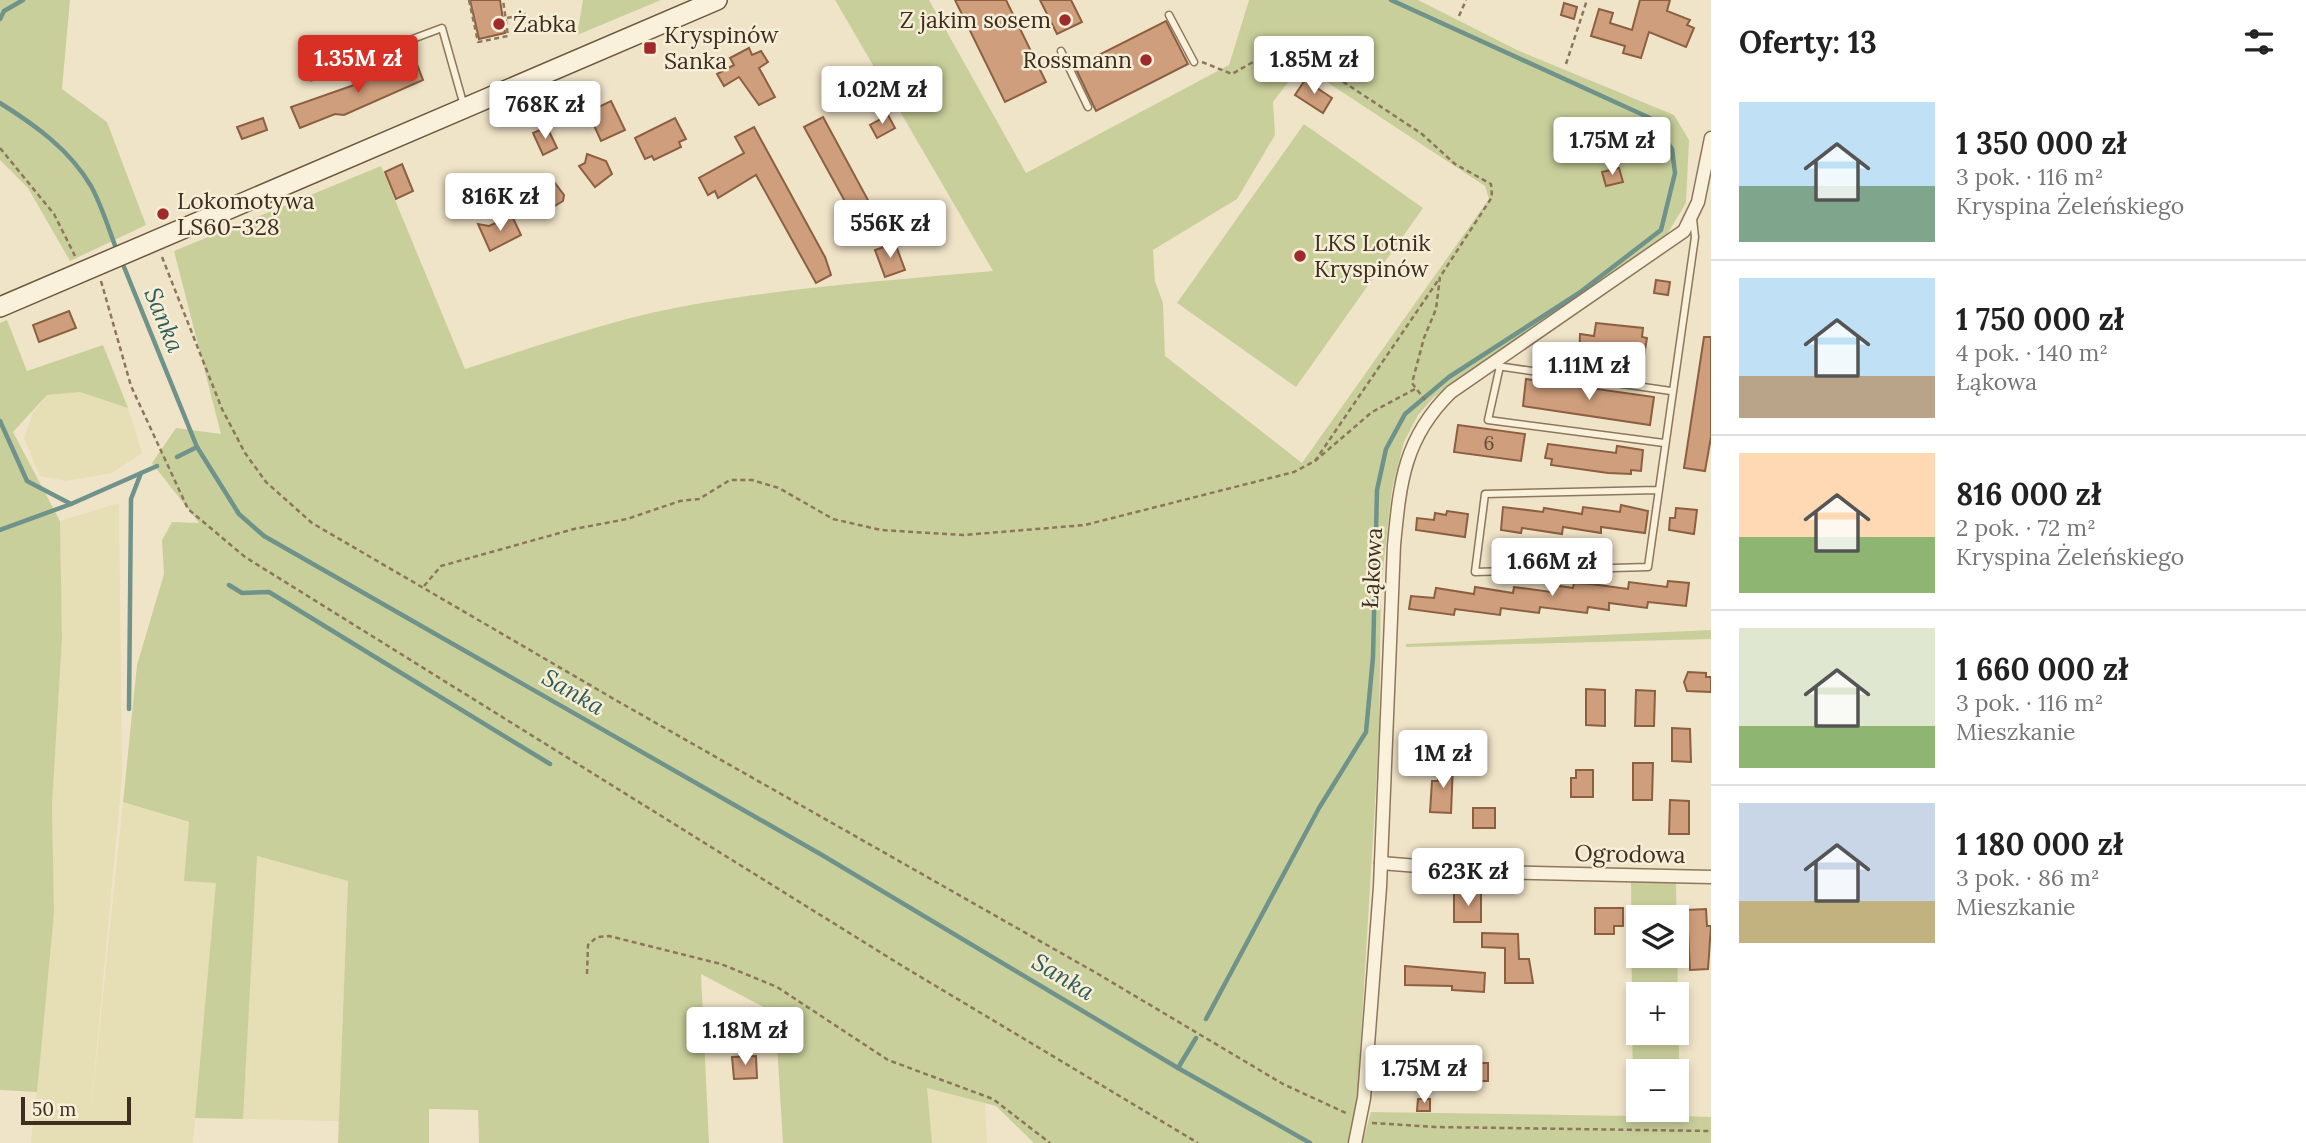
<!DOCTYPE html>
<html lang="pl">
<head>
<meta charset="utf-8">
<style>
  :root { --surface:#fff; --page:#f2f2f2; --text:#222; --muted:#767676; --line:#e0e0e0; --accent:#d93025 }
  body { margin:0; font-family:Lora,serif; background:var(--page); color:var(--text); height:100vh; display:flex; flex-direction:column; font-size:26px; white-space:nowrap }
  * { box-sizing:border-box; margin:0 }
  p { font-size:23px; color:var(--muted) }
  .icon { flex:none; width:38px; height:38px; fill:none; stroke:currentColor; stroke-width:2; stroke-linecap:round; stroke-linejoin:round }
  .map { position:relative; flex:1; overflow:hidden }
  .drawer { display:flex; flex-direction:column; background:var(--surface); width:595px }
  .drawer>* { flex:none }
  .buttons { position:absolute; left:1626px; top:905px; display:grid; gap:14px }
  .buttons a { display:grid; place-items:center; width:63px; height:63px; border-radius:0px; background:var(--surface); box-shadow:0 4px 10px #0003; font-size:35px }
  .scale { position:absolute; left:21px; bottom:18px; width:110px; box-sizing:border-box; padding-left:7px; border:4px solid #3d2e20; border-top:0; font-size:19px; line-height:24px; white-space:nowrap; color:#3d2e20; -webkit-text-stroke:5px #f7eed8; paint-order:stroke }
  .price { position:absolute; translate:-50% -60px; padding:0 16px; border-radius:7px; background:#fff; color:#222; font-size:23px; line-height:46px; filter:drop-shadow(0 2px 4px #0008) }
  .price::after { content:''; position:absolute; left:50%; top:42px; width:21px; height:16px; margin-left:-10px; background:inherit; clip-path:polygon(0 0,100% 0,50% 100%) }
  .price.active { background:var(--accent); color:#fff }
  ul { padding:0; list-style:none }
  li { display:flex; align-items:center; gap:21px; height:175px; padding:0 28px }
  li+li { border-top:2px solid var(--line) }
  li span { display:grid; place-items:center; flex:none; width:196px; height:140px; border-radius:0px; color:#555 }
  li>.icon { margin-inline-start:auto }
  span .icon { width:84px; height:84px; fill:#fffc; stroke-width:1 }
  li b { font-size:30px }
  h2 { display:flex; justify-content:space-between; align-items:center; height:84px; padding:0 28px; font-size:30px }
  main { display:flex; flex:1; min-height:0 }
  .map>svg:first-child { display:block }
  .farmland { fill:#e6deb5 }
  .green { fill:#c9cf9b; fill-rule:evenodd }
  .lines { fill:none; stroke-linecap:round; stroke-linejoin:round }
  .stream { stroke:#6f938a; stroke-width:4.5 }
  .building { fill:#cf9f7d; stroke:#8d5f41; stroke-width:2 }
  .service-casing { stroke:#8d765c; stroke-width:9 }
  .minor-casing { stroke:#8d765c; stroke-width:15 }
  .secondary-casing { stroke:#6f573f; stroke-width:22 }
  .path { stroke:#8d765c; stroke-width:2.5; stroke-dasharray:5 3.5; stroke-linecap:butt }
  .service { stroke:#faf1dc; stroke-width:6 }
  .minor { stroke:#faf1dc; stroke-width:12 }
  .secondary { stroke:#faf1dc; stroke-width:19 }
  .poi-dot { fill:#9e2a2b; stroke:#f7eed8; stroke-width:2.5 }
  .labels { text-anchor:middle; stroke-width:5; stroke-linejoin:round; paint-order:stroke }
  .number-label { font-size:19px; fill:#624a37 }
  .poi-label { font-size:23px; fill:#3d2e20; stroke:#f7eed8; text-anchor:start }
  .street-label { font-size:23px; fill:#3d2e20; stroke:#f7eed8 }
  .water-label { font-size:24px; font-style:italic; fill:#2f5d5a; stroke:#f7eed8 }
</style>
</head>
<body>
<main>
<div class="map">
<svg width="1711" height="1143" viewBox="0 0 1711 1143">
  <rect width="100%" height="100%" fill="#f0e4c8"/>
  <g class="farmland">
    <polygon points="80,392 128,408 142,453 112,473 66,481 40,476 24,438 33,413 47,395"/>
    <polygon points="119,503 122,777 89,1130 123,802 189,823 184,881 217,882 193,1143 31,1143 54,914 52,805 62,639 60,521"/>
    <polygon points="256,856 348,881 339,1121 243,1119"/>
    <polygon points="926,1088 985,1103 987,1143 932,1143"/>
  </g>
  <g class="green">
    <polygon points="0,0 70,0 62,89 107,122 146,225 70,261 28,188 0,160"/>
    <polygon points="583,0 661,0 577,35"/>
    <path d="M835,0h94l97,173 203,-108 20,-65h169l99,50 157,65 15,25 -3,63 -20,33 -232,161 -16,18 -14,27 -12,47 -11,98 -2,150 -22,367 -8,39h-315l-38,-37 -69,-18 5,55h-149l-8,-130 -74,-39 8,169h-230l-1,-33 -49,-1v34h-91l10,-262 -91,-25 -14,263 -48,-1 21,-235 -32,-2 5,-59 -66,-20 14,-137 27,-91 -2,-34 10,-18 27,1 -47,-60 24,-35 45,6 -47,-183 207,-85 84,203c76,-24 153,-52 231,-65 98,-17 198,-24 297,-33zM1301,65l184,121 4,13 -187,264 -137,-107 -2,-53 -8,-22 -2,-31 84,-51 38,-64 -2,-33z"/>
    <polygon points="1304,124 1423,208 1296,387 1177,303"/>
    <polygon points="7,320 27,371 103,345 128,408 80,392 47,395 13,432 60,521 62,639 52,805 54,914 37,1092 0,1090 0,323"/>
    <polygon points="1711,630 1711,639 1406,647 1406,644"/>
    <path d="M1631,880h45l4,236 31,1v26h-349l9,-31 262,4zM1638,917h38v39h-38zM1638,994h38v38h-38zM1638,1071h38v39h-38z"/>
  </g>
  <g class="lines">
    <g class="stream">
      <polyline points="0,19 4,11 23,0"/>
      <path d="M0,103c35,22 69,46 91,83 11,20 18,44 26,65"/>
      <polyline points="122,262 197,447 239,514 264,536 822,855 1178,1068 1310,1143"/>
      <polyline points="0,421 27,481 71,504 157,466"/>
      <polyline points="177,457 197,447"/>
      <polyline points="0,530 71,504"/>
      <polyline points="229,585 242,593 269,592 550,764"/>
      <polyline points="129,709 131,499 141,473"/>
      <polyline points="1206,1019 1319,808 1366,732 1373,657 1377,490 1386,449 1405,414 1449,377 1579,293 1661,230 1675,173 1672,149 1650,118 1391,0"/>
      <polyline points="1178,1068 1196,1038"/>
    </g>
  </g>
  <g class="building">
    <polygon points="470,0 500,0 505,33 479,39"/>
    <polygon points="955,0 1006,0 1046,82 1005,102"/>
    <polygon points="1040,0 1071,0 1082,22 1057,34"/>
    <polygon points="1640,0 1670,0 1667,11 1690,20 1687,25 1694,28 1686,47 1649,32 1641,58 1623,53 1625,46 1591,36 1599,9 1613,13 1610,23 1632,30"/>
    <polygon points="1564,3 1577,7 1574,19 1561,15"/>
    <polygon points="1166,21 1188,64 1096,111 1075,67"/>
    <polygon points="749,48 752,55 761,51 768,62 759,68 775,97 759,105 739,77 724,86 717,74 734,65 730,58"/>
    <polygon points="415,59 423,80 344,115 335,114 300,128 291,107 357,84"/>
    <polygon points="1305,80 1332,98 1323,113 1295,95"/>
    <polygon points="611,101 625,130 601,141 588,112"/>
    <polygon points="888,115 895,128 877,138 870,125"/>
    <polygon points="823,117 882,226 864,236 804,127"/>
    <polygon points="263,118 267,130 242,139 237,127"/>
    <polygon points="675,118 686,139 679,142 681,147 654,160 652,156 645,159 635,138"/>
    <polygon points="547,127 557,148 543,155 533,133"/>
    <polygon points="754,127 825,257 831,275 816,283 756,175 718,198 715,191 708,195 699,178 744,153 735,137"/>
    <polygon points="587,154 606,161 612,174 595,187 579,166 585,163"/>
    <polygon points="402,164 413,191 396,199 385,172"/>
    <polygon points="1619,168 1623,182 1606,186 1602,172"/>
    <polygon points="552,179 564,195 563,201 540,215 526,191"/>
    <polygon points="512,216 521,235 490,251 478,224 489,226"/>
    <polygon points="895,243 905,270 885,277 875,250"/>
    <polygon points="1656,280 1670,282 1668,295 1654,293"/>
    <polygon points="69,311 76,328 39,342 33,325"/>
    <polygon points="1596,323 1643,328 1642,337 1647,338 1644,356 1607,351 1605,367 1579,364 1580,334 1594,336"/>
    <polygon points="1704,337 1711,337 1711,437 1705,471 1684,468"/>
    <polygon points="1526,379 1654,397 1650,425 1523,406"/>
    <polygon points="1458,425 1525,434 1521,461 1454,452"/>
    <polygon points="1548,444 1616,453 1617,446 1643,450 1641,471 1631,470 1631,474 1608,473 1551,465 1552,459 1545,458"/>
    <polygon points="1621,505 1648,511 1645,533 1601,527 1601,533 1563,527 1562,534 1522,528 1521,533 1501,530 1503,507 1543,512 1544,508 1582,514 1583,507 1620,512"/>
    <polygon points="1676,508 1697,510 1694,534 1669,530 1670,518 1675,518"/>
    <polygon points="1447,511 1468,514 1465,537 1416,530 1417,518 1434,520 1435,513 1446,515"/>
    <polygon points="1668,581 1689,583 1686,606 1648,602 1647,608 1609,603 1609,610 1588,607 1587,613 1540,607 1539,613 1501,608 1500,615 1455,609 1454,615 1409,609 1411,596 1434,598 1436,588 1474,594 1475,587 1513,593 1514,587 1551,592 1552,585 1573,588 1574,583 1591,584 1628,589 1629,582 1667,587"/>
    <polygon points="1688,672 1706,673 1706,677 1711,677 1711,692 1687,691 1684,682"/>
    <polygon points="1586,689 1605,690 1605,726 1586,725"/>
    <polygon points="1636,690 1655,691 1654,726 1635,726"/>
    <polygon points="1672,728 1690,729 1691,762 1672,761"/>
    <polygon points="1439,763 1453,764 1451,813 1430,812 1432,781 1438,781"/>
    <polygon points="1633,763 1653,763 1652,800 1633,800"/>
    <polygon points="1576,770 1593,770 1593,797 1571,797 1571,778 1576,778"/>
    <polygon points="1670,800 1689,801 1689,834 1669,834"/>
    <rect x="1473" y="808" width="22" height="20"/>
    <rect x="1454" y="893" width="27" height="29"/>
    <polygon points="1595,908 1623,908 1623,926 1614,926 1614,934 1595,934"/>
    <polygon points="1706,909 1707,926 1711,926 1708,969 1690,970 1687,910"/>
    <polygon points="1482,933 1518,934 1519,959 1529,959 1533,983 1505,983 1505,948 1482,947"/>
    <polygon points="1405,966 1485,973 1484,992 1452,990 1452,986 1405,985"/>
    <polygon points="756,1056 757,1078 734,1079 732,1057"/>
    <rect x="1474" y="1063" width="14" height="18"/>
    <polygon points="1418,1099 1430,1099 1430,1111 1417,1111"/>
  </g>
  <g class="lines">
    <defs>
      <g id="service">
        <polyline points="1169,15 1194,62"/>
        <polyline points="1061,51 1088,107"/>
        <polyline points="311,77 442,28 464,106"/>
        <polyline points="1497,366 1671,391"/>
        <polyline points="1500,366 1488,420 1664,443"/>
        <polyline points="1658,490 1485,494 1475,572 1648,567 1695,237 1693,219"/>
      </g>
      <g id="minor">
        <polyline points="1381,863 1491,872 1711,877"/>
        <path d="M1355,1143l9,-45 16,-211 14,-342c6,-63 10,-107 57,-153l233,-161 14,-29 13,-64"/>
      </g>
      <polyline id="secondary" points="0,307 717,0"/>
    </defs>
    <use href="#service" class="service-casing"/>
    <use href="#minor" class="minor-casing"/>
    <use href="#secondary" class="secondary-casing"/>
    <g class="path">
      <polyline points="469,0 478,42 508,36 503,0"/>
      <polyline points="1459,16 1466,0"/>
      <polyline points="507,18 526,14"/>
      <polyline points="1202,62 1232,74 1260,58 1297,59 1330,73 1422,134 1455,164 1491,184 1492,197 1440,277 1436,309 1424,338 1412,383 1425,400"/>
      <polyline points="1566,64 1587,0"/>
      <polyline points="0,148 54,214 75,256"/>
      <polyline points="162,257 222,409 245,453 266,482 312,523 619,702 1098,974 1283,1084 1346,1113"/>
      <polyline points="101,281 131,386 188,509 245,557 904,967 1198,1143"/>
      <polyline points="1315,461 1439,279"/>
      <polyline points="424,586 441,566 574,529 627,519 680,501 699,499 730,480 752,480 779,488 833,519 881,530 964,535 1085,525 1294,472 1315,461 1372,412 1415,389"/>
      <polyline points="587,974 588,945 597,937 609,936 721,964 777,987 888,1060 993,1099 1050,1143"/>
      <polyline points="1372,1123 1436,1127 1711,1131"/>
    </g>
    <use href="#service" class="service"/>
    <use href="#minor" class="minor"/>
    <use href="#secondary" class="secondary"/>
  </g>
  <g class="poi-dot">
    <circle cx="1065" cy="20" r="7"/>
    <circle cx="499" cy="24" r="7"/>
    <rect x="643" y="41" width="14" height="14" rx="3.5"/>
    <circle cx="1146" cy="60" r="7"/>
    <circle cx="163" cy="214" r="7"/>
    <circle cx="1300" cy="256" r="7"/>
  </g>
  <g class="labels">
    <g class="number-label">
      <text x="1489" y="450">6</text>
    </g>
    <g class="poi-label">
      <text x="1051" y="28" text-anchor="end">Z jakim sosem</text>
      <text x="513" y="32">Żabka</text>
      <text x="664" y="43">Kryspinów<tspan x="664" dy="26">Sanka</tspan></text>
      <text x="1132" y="68" text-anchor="end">Rossmann</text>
      <text x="177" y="209">Lokomotywa<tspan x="177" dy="26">LS60-328</tspan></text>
      <text x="1314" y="251">LKS Lotnik<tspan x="1314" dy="26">Kryspinów</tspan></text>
    </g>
    <g class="street-label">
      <text transform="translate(1372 568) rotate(-87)" y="8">Łąkowa</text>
      <text transform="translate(1630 854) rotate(1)" y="8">Ogrodowa</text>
    </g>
    <g class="water-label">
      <text transform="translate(164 320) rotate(68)" y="8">Sanka</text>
      <text transform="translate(573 692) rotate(30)" y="8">Sanka</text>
      <text transform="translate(1063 977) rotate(31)" y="8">Sanka</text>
    </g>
  </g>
</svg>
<div class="buttons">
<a><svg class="icon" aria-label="layers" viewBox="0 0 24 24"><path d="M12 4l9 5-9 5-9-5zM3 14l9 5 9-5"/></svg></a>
<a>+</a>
<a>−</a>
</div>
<div class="scale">50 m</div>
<b class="price active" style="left:358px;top:95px">1.35M zł</b>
<b class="price" style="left:1314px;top:96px">1.85M zł</b>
<b class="price" style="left:882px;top:126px">1.02M zł</b>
<b class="price" style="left:545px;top:141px">768K zł</b>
<b class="price" style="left:1612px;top:177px">1.75M zł</b>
<b class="price" style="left:500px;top:233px">816K zł</b>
<b class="price" style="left:890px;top:260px">556K zł</b>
<b class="price" style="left:1589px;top:402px">1.11M zł</b>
<b class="price" style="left:1552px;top:598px">1.66M zł</b>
<b class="price" style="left:1443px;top:790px">1M zł</b>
<b class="price" style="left:1468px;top:908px">623K zł</b>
<b class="price" style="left:745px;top:1067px">1.18M zł</b>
<b class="price" style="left:1424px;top:1105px">1.75M zł</b>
</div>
<section class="drawer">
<h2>Oferty: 13<svg class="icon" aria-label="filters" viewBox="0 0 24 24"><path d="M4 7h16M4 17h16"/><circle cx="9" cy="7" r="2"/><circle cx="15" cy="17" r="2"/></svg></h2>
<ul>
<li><span style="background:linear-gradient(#bfe0f5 60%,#7fa58c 0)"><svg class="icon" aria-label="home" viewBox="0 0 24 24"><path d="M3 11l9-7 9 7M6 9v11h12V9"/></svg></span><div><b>1 350 000 zł</b><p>3 pok. · 116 m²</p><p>Kryspina Żeleńskiego</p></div></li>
<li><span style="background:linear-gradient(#bfe0f5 70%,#b9a48a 0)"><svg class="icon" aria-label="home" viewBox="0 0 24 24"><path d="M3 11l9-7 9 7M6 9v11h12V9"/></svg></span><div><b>1 750 000 zł</b><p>4 pok. · 140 m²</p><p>Łąkowa</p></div></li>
<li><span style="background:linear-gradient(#ffd9b3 60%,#8fb573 0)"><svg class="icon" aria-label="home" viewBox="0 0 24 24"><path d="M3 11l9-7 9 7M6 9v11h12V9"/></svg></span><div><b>816 000 zł</b><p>2 pok. · 72 m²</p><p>Kryspina Żeleńskiego</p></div></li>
<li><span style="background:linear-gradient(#dfe7d0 70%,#8fb573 0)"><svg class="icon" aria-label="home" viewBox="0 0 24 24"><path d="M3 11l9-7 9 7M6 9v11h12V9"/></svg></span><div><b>1 660 000 zł</b><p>3 pok. · 116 m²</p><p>Mieszkanie</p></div></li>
<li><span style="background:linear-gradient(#c9d6e8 70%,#c2b280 0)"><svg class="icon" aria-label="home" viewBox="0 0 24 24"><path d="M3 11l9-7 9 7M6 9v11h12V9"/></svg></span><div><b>1 180 000 zł</b><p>3 pok. · 86 m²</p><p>Mieszkanie</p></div></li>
</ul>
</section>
</main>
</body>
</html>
